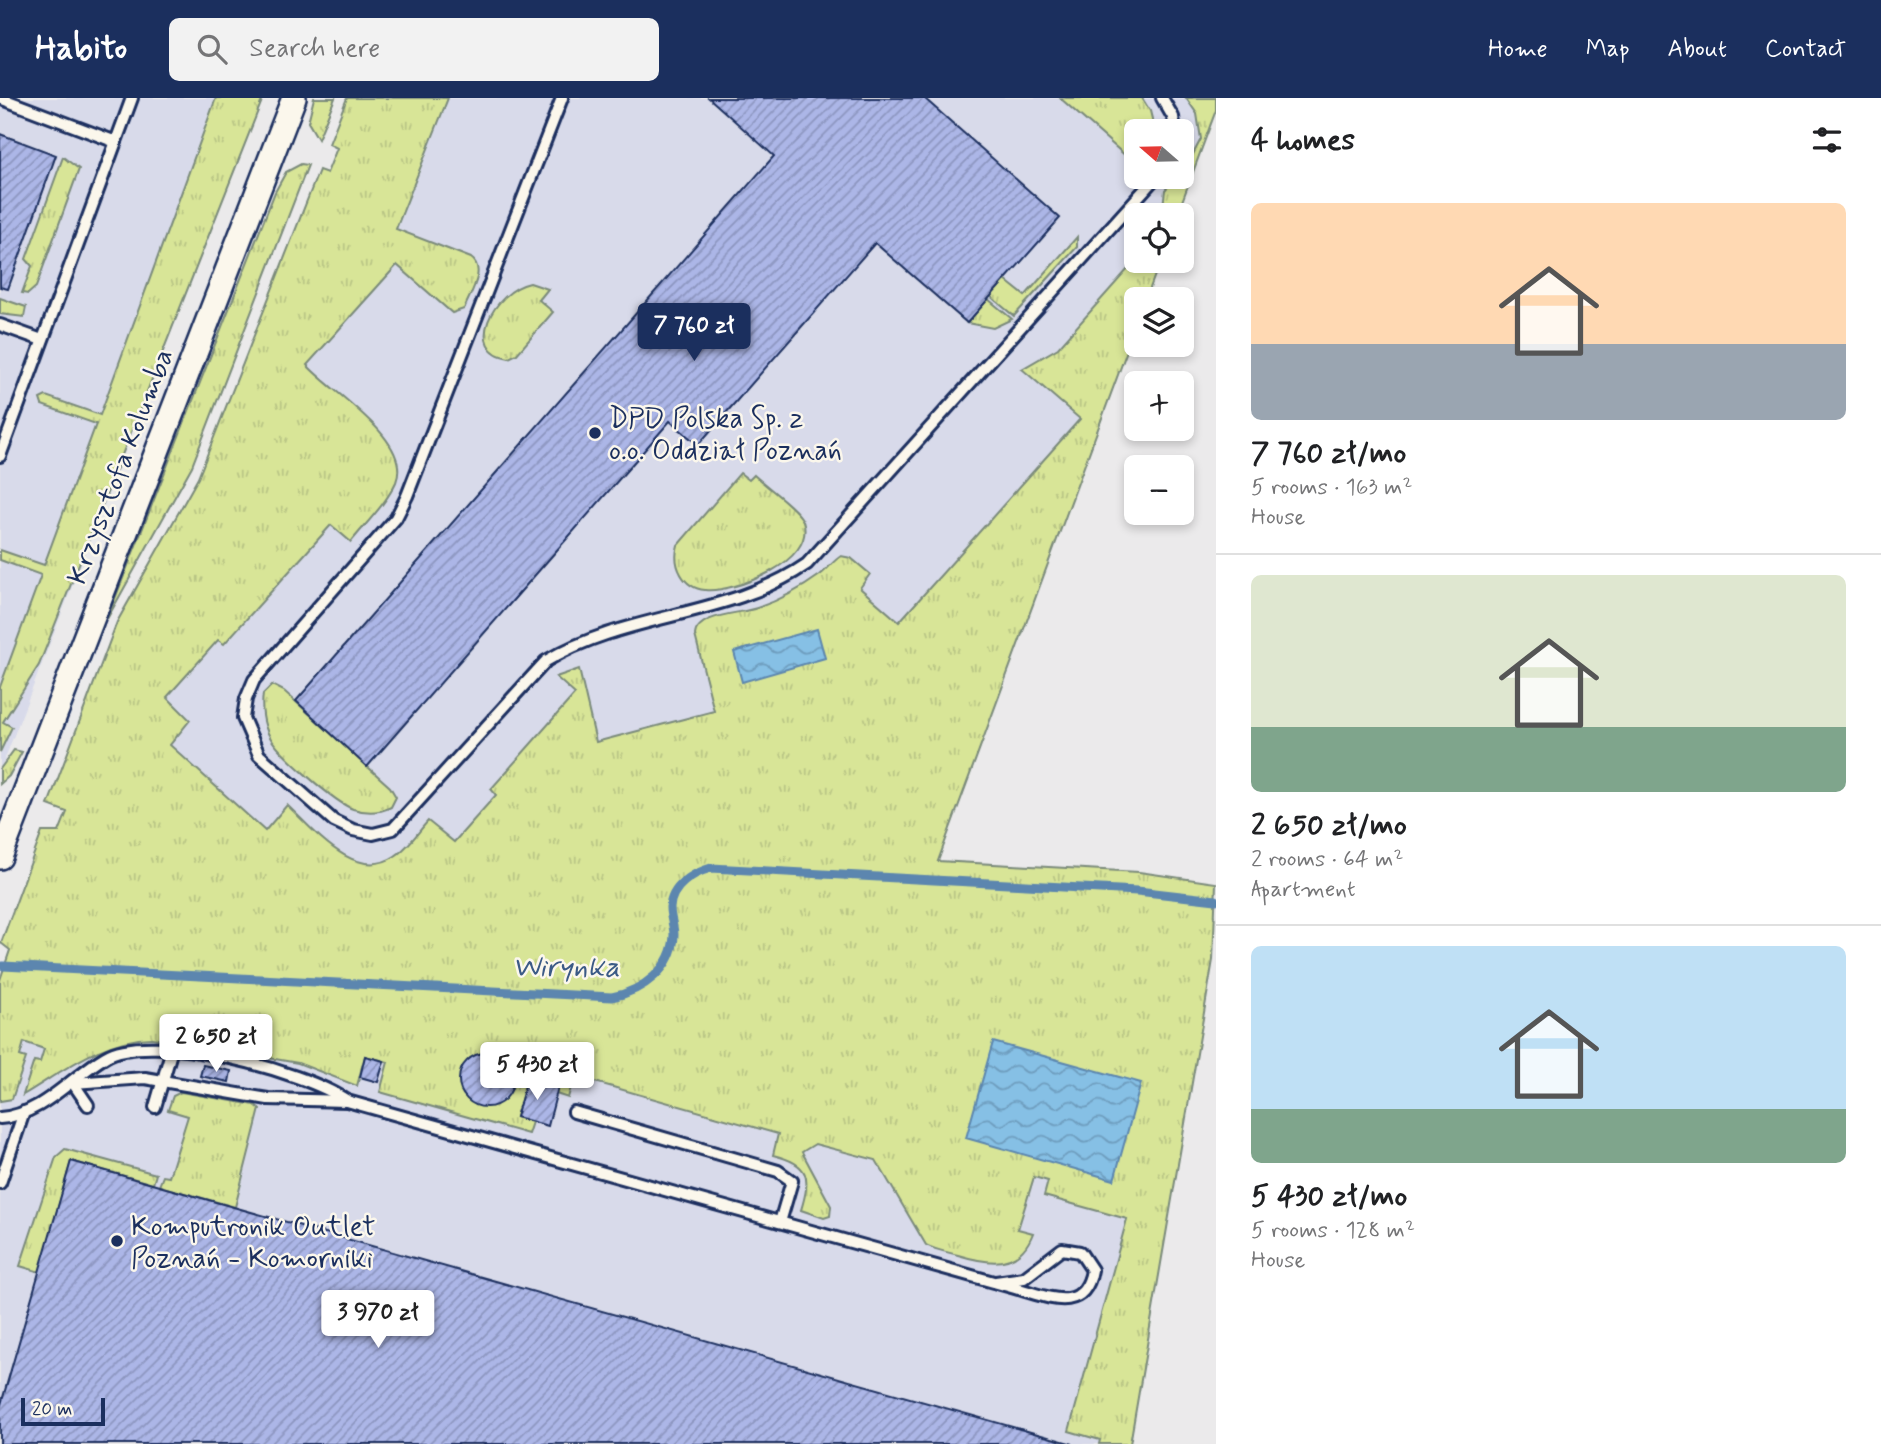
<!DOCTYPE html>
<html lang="en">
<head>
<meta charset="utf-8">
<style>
  :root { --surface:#fff; --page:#f2f2f2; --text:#202124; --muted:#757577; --line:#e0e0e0; --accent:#1b2f5e }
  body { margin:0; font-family:Mynerve,sans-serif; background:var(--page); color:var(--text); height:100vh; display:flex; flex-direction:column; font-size:26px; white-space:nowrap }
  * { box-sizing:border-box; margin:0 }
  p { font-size:23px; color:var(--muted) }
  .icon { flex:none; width:38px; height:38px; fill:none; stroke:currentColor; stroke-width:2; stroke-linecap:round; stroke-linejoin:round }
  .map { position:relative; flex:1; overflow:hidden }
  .sheet { display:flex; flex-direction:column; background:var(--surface); width:665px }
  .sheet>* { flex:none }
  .needle { width:46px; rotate:290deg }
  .buttons { position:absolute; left:1124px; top:21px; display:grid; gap:14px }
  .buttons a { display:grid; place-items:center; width:70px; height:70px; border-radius:10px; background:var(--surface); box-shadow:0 4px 10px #0003; font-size:35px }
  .scale { position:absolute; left:21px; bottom:18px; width:84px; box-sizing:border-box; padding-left:7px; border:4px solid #1b2f5e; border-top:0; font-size:19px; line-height:24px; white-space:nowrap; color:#1b2f5e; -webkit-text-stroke:5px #fbf7ec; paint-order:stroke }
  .price { position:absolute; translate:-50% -60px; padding:0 16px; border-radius:7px; background:#fff; color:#222; font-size:23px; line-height:46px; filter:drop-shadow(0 2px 4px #0008) }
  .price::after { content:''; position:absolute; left:50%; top:42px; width:21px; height:16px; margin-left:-10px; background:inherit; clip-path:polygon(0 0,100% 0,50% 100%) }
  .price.selected { background:var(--accent); color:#fff }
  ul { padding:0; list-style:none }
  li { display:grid; align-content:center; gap:14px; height:371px; padding:0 35px }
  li+li { border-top:2px solid var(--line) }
  li span { display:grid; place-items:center; height:217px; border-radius:10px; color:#555 }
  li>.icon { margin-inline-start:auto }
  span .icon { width:126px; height:126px; fill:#fffc; stroke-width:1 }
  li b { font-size:30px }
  h2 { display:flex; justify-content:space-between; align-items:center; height:84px; padding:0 35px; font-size:30px }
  header { display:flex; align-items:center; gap:42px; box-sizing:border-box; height:98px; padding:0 35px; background:var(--accent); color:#fff }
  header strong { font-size:33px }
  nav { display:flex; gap:38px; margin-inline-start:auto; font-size:24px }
  .search { width:490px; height:63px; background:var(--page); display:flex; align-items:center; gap:18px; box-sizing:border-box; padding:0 24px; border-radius:10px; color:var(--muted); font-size:26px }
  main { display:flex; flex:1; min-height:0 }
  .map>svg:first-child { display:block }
  .built { fill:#d8daea; fill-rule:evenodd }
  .grass { fill:url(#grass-tufts); stroke:#7a8a7a; stroke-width:2 }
  .water { fill:url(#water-waves); stroke:#5b86af; stroke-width:2 }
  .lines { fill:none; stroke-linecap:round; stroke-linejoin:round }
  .stream { stroke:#5b86af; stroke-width:9 }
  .building { fill:url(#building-hatch); stroke:#1b2f5e; stroke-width:2 }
  .lane-casing { stroke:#1b2f5e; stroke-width:16 }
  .street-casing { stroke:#1b2f5e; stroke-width:28 }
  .lane { stroke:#fbf7ec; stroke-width:10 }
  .street { stroke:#fbf7ec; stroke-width:23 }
  .poi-dot { fill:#1b2f5e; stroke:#fbf7ec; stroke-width:2.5 }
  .labels { text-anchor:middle; stroke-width:5; stroke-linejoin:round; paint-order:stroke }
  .poi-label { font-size:28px; fill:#1b2f5e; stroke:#fbf7ec; text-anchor:start }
  .street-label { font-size:28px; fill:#1b2f5e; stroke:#fbf7ec }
  .water-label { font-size:30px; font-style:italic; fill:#3b5a86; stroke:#fbf7ec }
</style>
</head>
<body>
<header>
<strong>Habito</strong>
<div class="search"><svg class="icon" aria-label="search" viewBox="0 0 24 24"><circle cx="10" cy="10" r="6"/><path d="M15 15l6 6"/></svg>Search here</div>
<nav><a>Home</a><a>Map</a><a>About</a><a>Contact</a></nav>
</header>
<main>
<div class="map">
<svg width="1216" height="1346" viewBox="0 0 1216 1346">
  <defs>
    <pattern id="grass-tufts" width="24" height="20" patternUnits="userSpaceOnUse" patternTransform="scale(1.75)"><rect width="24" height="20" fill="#d8e597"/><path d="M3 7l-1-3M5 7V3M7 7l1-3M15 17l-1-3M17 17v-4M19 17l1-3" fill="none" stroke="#b9c585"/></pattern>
    <pattern id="water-waves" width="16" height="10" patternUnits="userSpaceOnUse" patternTransform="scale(1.75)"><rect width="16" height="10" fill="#86c0e5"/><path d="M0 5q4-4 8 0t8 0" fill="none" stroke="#6d9cbd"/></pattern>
    <pattern id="building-hatch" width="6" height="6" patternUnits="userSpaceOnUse" patternTransform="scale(1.75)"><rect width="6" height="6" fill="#acb6e7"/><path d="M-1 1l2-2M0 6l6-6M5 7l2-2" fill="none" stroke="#8b94be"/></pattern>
  </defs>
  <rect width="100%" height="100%" fill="#ebeaeb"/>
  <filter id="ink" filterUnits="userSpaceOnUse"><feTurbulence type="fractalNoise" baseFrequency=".0143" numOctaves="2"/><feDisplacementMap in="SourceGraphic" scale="14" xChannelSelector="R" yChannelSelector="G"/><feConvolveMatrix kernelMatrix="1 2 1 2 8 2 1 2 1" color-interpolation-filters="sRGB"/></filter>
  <g filter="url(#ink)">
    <g class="built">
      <polygon points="0,0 263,0 0,673"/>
      <path d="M362,0h854v12l-39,105h-41v46h24l-14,38h-10v27l-187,501 -913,99zM1136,33h45v46h-45z"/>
      <polygon points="1182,853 1130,1346 0,1346 0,900"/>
    </g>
    <g class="grass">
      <polygon points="216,0 263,0 39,567 3,624 12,629 0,654 0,589 41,477 0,462 0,452 44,467 96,326 42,307 40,301 46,298 100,317"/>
      <polygon points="314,0 335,0 318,41 308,24"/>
      <path d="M347,0h101l-52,131 75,29c16,11 -1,36 -7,51l-12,4 -55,-48 -90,100c25,28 106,75 89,117 -10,22 -30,41 -45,60l-20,-17 -107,119 -6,-4 -51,57 23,23 -20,25 95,86 22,-26c27,25 68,78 108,51 13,-8 23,-24 33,-35l26,21 42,-47 -5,-6 84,-95 -19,-17 23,-8 17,73 118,-31 -19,-76c2,-21 45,-21 62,-27 23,-8 44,-19 63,-33 8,-6 13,-14 21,-19l10,2 19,16 -10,14 39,34 181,-203 -58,-50 36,-21 78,-88 24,1 -14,38h-10v27l-198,535 201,11 77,11 -3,77 -83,484h-31l1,-4 -31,-9 58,-212 -83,-23 4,-15 -14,-4 -16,52 15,4c-14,37 -45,31 -75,22 -11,-3 -23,-5 -32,-10l-50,-85 -61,-16 -13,8 29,54 -1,10 -6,2 -23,-8c10,-33 9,-46 -28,-55l5,-21 -204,-58 -6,22 -12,-4 1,-7 -30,-8 -11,38 16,5 -4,12 -148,-42 8,-30 -23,-6 -8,30 -59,-23 -146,-25c-49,1 -89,33 -129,57l11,-34 6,1 4,-13 -20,-7 -4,14 6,2 -14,41 -12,2v-121l10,-30 -9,-7 41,-111h17l8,-20 -19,-7 69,-183 81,-144 121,-308 8,3 10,-25 -8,-4z"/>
      <polygon points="1060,0 1142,0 1150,13 1155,33 1136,33 1135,66"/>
      <polygon points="1186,0 1216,0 1216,12 1177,117 1162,117 1165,92 1176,79 1181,79 1201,41 1197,16"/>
      <polygon points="63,59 79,71 36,189 28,196 22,195 32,168 26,161"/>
      <polygon points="301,66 308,67 192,368 107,521 275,94 286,74"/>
      <polygon points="1077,139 1077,149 1014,218 990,198 1005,182 1025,198"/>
      <path d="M530,185l18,6 -9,11 14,12 -36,42 -8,4c-46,-7 -16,-67 21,-75z"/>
      <polygon points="0,200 26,209 24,219 0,216"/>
      <polygon points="988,201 1012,221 993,230 967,225"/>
      <path d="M740,375l9,7 5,-5c13,12 44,34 49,46 14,41 -70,72 -98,69 -22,-2 -33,-25 -27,-45z"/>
      <path d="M272,587l12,6 106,96 6,10 -5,10c-12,6 -25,6 -38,2 -17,-6 -74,-55 -83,-72 -7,-12 -9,-29 -7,-43z"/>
      <polygon points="14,652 22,654 9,678 0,686 0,671"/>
      <polygon points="181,994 255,1007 260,1011 235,1109 159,1088 163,1078 169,1079 188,1018 168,1012 173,998"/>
      <polygon points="65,1051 156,1076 153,1086 71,1063 40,1174 20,1168 56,1059"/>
    </g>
    <g class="water">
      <polygon points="817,531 825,560 742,584 734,554"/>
      <polygon points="993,944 1141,985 1114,1082 966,1040"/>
    </g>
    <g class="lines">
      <path class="stream" d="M3,868l609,31c30,-6 61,-28 62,-62 0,-9 -4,-18 -4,-27 1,-22 23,-35 41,-40l426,23 79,9"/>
    </g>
    <g class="building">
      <polygon points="709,0 924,0 1060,120 967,225 875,145 698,347 670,323 367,669 296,603 774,58"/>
      <polygon points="0,36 56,57 8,191 0,189"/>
      <circle cx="486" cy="982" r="27"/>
      <polygon points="365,958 384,963 378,984 360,979"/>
      <polygon points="203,967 231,973 229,984 200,978"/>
      <polygon points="527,981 558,989 548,1028 516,1019"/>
      <polygon points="71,1063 159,1088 1073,1346 0,1346 0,1310"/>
    </g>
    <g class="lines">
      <defs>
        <g id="lane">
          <polyline points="0,0 116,44"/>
          <path d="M562,0l-155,398 -11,22 -142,162 -8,19 -3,19 16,37 75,66 19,9 20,4 20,-5 153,-168c81,-49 183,-43 261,-97l349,-387"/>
          <polyline points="1162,0 1173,19 1175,33"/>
          <polyline points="0,227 42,242"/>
          <polyline points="0,358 132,0"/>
          <path d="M73,985l72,-5 123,21 79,2 668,187c31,8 69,28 77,-18l-12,-18 -18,-3 -38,29 -28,4"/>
          <polyline points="73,985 88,1007"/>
          <polyline points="155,1009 172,951"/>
          <polyline points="574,1014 778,1073 792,1083 780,1124"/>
          <path d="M0,1020c42,-3 71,-41 105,-61 46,-28 198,14 241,43"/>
          <polyline points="0,1085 24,1014"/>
        </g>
        <polyline id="street" points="0,759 294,0"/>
      </defs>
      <use href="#lane" class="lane-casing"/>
      <use href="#street" class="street-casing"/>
      <use href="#lane" class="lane"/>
      <use href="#street" class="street"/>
    </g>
  </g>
  <g class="poi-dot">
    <circle cx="595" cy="335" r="7"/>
    <circle cx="117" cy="1143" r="7"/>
  </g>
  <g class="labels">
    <g class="poi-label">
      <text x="609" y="329">DPD Polska Sp. z<tspan x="609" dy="32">o.o. Oddział Poznań</tspan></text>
      <text x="131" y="1137">Komputronik Outlet<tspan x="131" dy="32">Poznań - Komorniki</tspan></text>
    </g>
    <g class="street-label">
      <text transform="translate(119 368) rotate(-69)" y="10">Krzysztofa Kolumba</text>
    </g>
    <g class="water-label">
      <text x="566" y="878">Wirynka</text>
    </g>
  </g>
</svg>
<div class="buttons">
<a><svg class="needle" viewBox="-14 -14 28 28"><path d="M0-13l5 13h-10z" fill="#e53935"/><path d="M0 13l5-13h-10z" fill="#757577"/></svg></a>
<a><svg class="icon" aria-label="locate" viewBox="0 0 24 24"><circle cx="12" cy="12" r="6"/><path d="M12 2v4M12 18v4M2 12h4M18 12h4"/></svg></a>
<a><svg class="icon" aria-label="layers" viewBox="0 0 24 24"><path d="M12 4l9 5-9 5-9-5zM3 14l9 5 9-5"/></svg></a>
<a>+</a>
<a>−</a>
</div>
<div class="scale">20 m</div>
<b class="price selected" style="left:694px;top:265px">7 760 zł</b>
<b class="price" style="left:216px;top:976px">2 650 zł</b>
<b class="price" style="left:537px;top:1004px">5 430 zł</b>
<b class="price" style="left:378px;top:1252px">3 970 zł</b>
</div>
<section class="sheet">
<h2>4 homes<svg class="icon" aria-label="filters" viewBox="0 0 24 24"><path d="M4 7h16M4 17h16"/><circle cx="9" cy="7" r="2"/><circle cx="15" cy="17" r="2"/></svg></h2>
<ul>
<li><span style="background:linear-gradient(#ffd9b3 65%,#9aa5b1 0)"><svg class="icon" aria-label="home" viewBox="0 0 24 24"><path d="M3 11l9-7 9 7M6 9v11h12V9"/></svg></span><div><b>7 760 zł/mo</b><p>5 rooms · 163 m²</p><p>House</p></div></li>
<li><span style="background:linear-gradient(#dfe7d0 70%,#7fa58c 0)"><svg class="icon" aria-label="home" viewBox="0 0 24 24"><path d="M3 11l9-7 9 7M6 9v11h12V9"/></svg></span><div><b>2 650 zł/mo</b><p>2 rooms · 64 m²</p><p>Apartment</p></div></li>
<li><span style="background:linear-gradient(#bfe0f5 75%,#7fa58c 0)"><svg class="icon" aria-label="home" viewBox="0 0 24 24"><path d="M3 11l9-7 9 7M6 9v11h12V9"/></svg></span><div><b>5 430 zł/mo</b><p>5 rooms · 128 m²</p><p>House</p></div></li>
</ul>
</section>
</main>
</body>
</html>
